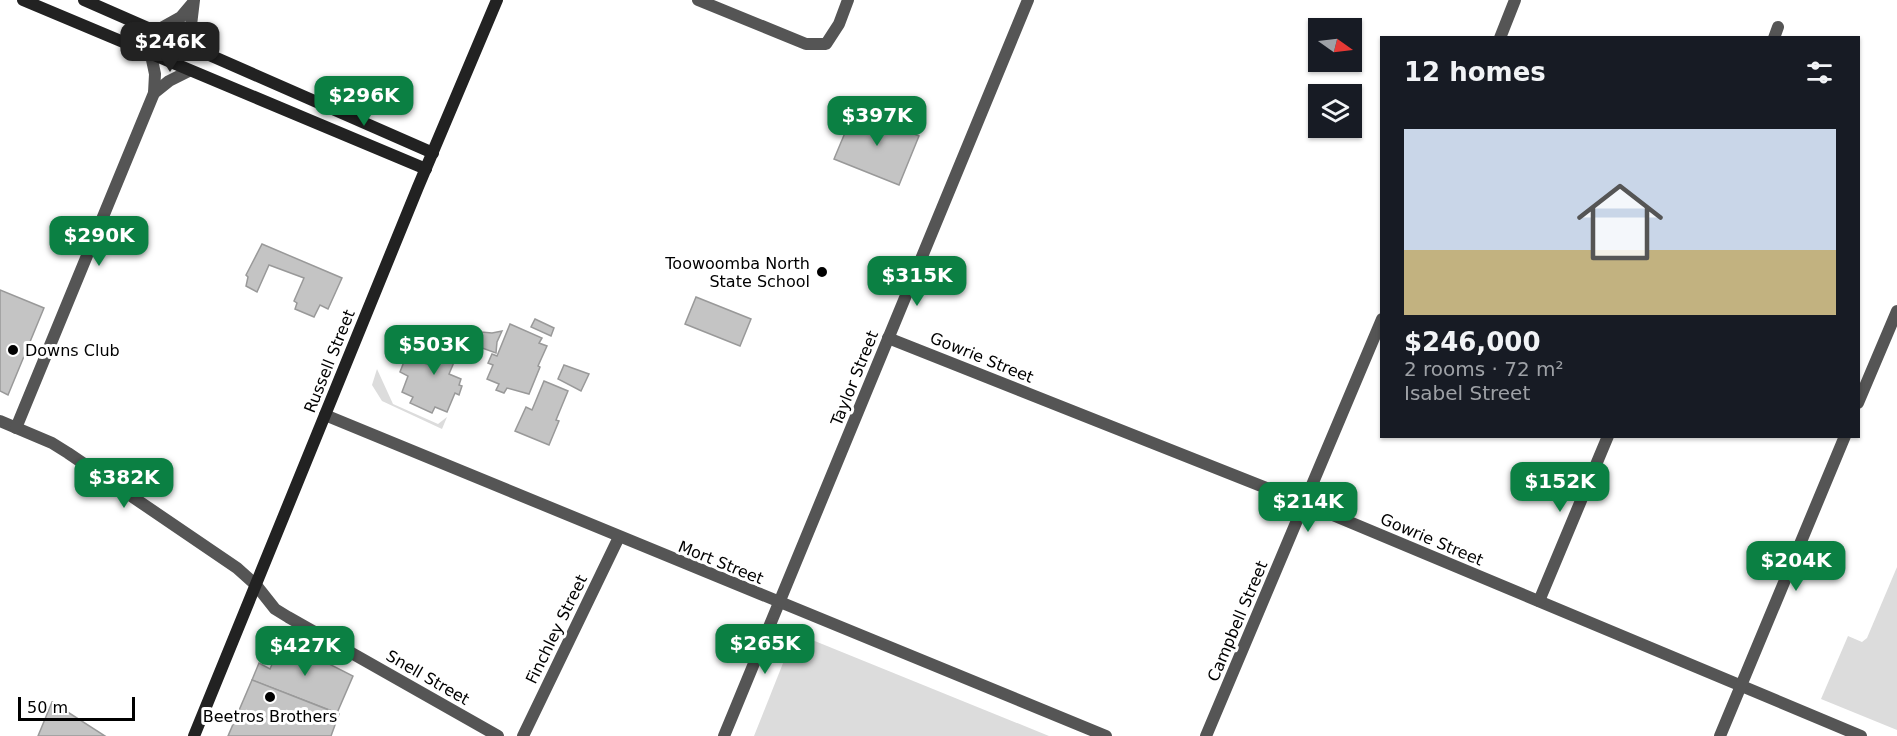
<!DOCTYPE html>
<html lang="en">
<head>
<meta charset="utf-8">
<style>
  :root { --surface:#171b24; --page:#242831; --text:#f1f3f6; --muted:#9ea1a6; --accent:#0b8043 }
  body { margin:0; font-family:"DejaVu Sans",sans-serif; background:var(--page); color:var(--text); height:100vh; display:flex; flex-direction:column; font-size:22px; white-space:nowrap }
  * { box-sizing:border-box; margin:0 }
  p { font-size:20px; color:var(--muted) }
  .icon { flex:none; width:33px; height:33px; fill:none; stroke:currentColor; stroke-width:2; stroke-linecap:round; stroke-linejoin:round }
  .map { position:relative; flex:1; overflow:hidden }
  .side { position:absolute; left:1380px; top:36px; width:480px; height:402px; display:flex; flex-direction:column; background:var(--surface); border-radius:0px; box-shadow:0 2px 4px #0004 }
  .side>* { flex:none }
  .needle { width:39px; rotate:104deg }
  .tools { position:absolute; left:1308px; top:18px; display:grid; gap:12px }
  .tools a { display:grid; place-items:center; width:54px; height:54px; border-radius:0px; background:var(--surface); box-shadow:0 2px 4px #0004; font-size:30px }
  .scale { position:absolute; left:18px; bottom:15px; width:117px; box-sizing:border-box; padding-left:6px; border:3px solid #000; border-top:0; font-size:16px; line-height:21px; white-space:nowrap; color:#000; -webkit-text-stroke:4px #fff; paint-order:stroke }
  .price { position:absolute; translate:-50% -51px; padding:0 14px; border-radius:12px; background:var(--accent); color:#fff; font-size:20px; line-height:39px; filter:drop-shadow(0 2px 3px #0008) }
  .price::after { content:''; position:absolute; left:50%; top:36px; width:18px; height:14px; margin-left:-9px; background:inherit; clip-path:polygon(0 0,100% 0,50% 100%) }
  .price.active { background:#222; color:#fff }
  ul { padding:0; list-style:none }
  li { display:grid; align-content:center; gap:12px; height:318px; padding:0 24px }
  li span { display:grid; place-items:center; height:186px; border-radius:0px; color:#555 }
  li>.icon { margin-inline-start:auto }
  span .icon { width:108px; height:108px; fill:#fffc; stroke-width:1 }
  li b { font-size:26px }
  h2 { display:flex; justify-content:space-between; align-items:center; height:72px; padding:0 24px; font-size:26px }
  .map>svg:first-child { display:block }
  .green { fill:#dcdcdc }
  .building { fill:#c4c4c4; stroke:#999; stroke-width:1.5 }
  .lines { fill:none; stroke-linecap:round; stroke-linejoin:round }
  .minor { stroke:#555; stroke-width:12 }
  .tertiary { stroke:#555; stroke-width:12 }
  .secondary { stroke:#222; stroke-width:12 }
  .poi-dot { fill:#000; stroke:#fff; stroke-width:2 }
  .labels { text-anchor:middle; stroke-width:6; stroke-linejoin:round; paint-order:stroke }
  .poi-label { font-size:16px; fill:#000; stroke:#fff; text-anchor:end }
  .street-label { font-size:16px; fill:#000; stroke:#fff }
</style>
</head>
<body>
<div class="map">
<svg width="1897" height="736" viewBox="0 0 1897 736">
  <rect width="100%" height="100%" fill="#fff"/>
  <g class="green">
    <polygon points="377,369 393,404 438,424 447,417 442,429 382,401 372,385"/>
    <polygon points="1897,567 1897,730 1821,699 1848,636 1862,642 1867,638"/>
    <polygon points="795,633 1049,736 754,736"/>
  </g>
  <g class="building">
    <polygon points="855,109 919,136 899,185 834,159"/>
    <polygon points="262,244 342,278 328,309 320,305 314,317 295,309 297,303 294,301 304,278 269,265 257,292 246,286 248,277 246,275"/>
    <polygon points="0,290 44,308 8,395 0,391"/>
    <polygon points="696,297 751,319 740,346 685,324"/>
    <polygon points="535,319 554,328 551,336 531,327"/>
    <polygon points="510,324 542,338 539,343 547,346 538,366 540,367 529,394 507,388 504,393 496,390 499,384 487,379 493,365 488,363 492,354 497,356"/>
    <polygon points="448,330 458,334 456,338 463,341 449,374 461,379 459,385 462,386 459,395 455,393 447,412 435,407 432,413 410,403 413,397 402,392 408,376 400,372 405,359 414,363 415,360 427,364 441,331 447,334"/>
    <polygon points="502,331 497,342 496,353 482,348 482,332 492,333"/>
    <polygon points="462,342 469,343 480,349 476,359 473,358 472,360 460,355 461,353 458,352"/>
    <polygon points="564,365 589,374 581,391 558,379"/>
    <polygon points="544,381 568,391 556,420 559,421 549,445 515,431 526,407 532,410"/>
    <polygon points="280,639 353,676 337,713 252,680 259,663 270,669 275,657 273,655"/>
    <polygon points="252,680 339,714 331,736 228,736"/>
    <polygon points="52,702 105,736 38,736"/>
  </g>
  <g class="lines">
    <g class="minor">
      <polyline points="194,0 191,25 196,50"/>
      <polyline points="698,0 806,44 826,44 839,24 848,0"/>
      <polyline points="156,31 181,17 192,4"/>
      <polyline points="1500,38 1515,0"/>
      <polyline points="1774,38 1778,27"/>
      <polyline points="154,93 169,81 189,71"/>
      <polyline points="888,338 1304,503 1861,736"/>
      <polyline points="1858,403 1897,311"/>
      <polyline points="0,421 52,443 68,453 237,568 256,585 275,609 288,617 498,736"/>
      <polyline points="16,428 154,93 155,74 151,55"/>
      <polyline points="1539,601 1608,436"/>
      <polyline points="523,736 619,537"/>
      <polyline points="724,736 1028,0"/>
      <polyline points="1206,736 1382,319"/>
      <polyline points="1720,736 1845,436"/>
    </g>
    <polyline class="tertiary" points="325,415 1106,736"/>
    <g class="secondary">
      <polyline points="23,0 426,169"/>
      <polyline points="84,0 433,153"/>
      <polyline points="194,736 418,187 497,0"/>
    </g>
  </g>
  <g class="poi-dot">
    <circle cx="822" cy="272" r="6"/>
    <circle cx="13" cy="350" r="6"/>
    <circle cx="270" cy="697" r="6"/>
  </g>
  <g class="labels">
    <g class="poi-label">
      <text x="810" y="269">Toowoomba North<tspan x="810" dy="18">State School</tspan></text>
      <text x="25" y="356" text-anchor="start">Downs Club</text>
      <text x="270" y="722" text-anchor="middle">Beetros Brothers</text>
    </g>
    <g class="street-label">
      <text transform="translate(982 357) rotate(22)" y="6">Gowrie Street</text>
      <text transform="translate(329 361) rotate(-68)" y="6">Russell Street</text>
      <text transform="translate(854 378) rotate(-68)" y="6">Taylor Street</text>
      <text transform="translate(1432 539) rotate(23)" y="6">Gowrie Street</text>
      <text transform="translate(721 562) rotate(22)" y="6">Mort Street</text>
      <text transform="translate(1237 621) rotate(-67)" y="6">Campbell Street</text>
      <text transform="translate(556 629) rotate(-64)" y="6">Finchley Street</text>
      <text transform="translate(428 677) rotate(30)" y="6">Snell Street</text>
    </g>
  </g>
</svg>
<div class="tools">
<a><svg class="needle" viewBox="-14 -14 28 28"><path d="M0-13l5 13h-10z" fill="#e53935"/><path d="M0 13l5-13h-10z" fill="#9ea1a6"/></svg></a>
<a><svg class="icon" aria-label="layers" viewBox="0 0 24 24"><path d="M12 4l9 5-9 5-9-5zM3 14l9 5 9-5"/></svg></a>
</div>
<div class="scale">50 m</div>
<b class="price active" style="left:170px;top:73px">$246K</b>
<b class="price" style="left:364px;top:127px">$296K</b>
<b class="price" style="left:877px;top:147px">$397K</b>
<b class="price" style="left:99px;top:267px">$290K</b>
<b class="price" style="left:917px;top:307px">$315K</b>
<b class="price" style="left:434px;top:376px">$503K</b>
<b class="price" style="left:124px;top:509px">$382K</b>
<b class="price" style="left:1560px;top:513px">$152K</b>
<b class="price" style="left:1308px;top:533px">$214K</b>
<b class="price" style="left:1796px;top:592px">$204K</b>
<b class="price" style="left:765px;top:675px">$265K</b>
<b class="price" style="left:305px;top:677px">$427K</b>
<section class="side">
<h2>12 homes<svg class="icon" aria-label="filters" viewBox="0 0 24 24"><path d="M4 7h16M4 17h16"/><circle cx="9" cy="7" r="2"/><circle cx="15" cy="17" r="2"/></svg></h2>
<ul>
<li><span style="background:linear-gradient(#c9d6e8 65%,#c2b280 0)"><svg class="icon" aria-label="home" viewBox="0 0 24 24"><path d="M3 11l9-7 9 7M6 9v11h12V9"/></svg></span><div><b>$246,000</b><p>2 rooms · 72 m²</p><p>Isabel Street</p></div></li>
</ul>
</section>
</div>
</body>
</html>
